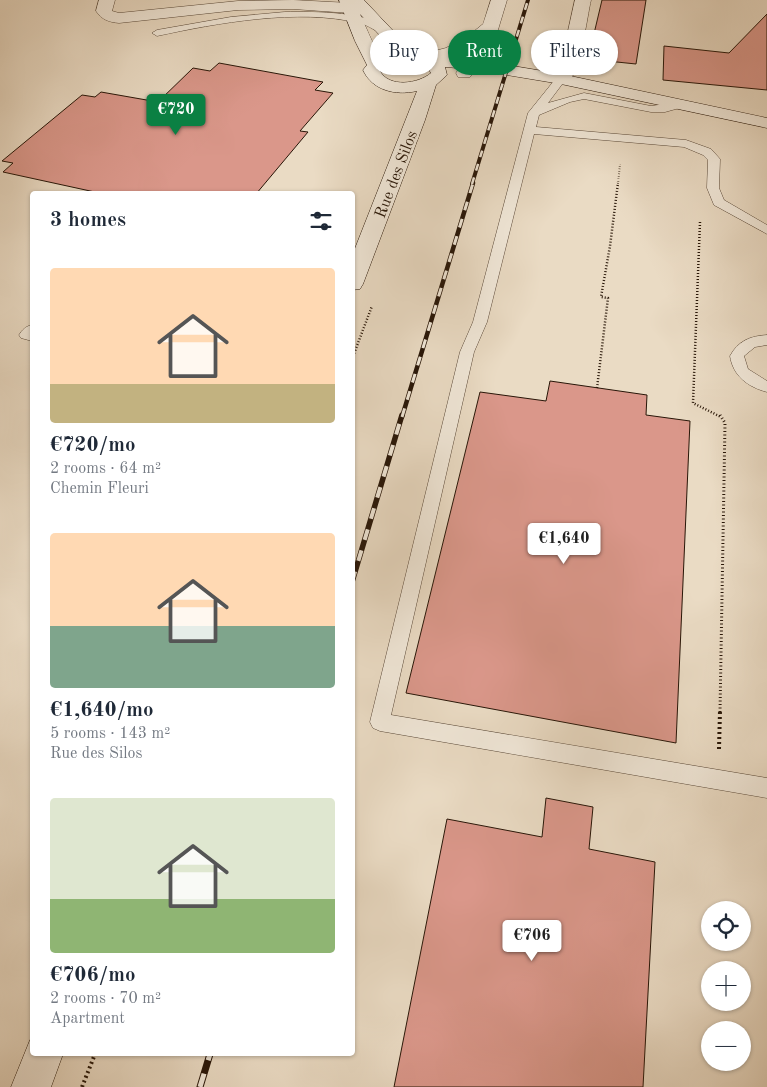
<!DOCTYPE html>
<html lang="en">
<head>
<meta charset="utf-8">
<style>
  :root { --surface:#fff; --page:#f2f2f3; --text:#1f2937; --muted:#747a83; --accent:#0b8043 }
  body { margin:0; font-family:"Old Standard TT",serif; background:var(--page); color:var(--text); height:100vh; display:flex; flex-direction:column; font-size:19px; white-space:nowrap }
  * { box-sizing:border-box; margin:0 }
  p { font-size:16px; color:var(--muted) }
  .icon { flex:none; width:28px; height:28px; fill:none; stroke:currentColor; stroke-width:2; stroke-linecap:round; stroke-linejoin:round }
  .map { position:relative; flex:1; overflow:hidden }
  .side { position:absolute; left:30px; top:191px; width:325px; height:865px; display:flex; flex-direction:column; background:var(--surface); border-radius:5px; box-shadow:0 1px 4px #0004 }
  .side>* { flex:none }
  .hud { position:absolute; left:370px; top:30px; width:321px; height:45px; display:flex; gap:10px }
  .tools { position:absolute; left:701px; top:901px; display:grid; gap:10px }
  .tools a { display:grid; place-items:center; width:50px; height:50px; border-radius:50%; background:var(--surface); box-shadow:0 1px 4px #0004; font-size:25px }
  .price { position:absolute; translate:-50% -42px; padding:0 11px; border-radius:5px; background:#fff; color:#222; font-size:16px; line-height:32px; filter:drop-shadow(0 1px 2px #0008) }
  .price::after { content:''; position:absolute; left:50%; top:30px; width:15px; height:11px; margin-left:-8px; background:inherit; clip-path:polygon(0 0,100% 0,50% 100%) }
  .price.current { background:var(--accent); color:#fff }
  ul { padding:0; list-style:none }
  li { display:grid; align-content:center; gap:10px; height:265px; padding:0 20px }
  li span { display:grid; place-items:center; height:155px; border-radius:5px; color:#555 }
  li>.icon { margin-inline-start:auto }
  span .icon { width:90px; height:90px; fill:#fffc; stroke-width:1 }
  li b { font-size:21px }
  h2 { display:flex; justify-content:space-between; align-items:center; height:60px; padding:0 20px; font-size:21px }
  .tag { padding:0 18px; border-radius:22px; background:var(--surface); box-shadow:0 1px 4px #0004; font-size:18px; line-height:45px }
  .tag.current { background:var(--accent); color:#fff }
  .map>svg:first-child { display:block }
  .building { fill:#da978a; stroke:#281608 }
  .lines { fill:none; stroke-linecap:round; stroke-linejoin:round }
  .lane-casing { stroke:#584737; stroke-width:1 }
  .street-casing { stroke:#584737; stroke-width:1 }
  .secondary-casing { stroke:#281608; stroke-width:1 }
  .path-far3 { stroke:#281608; stroke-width:2; stroke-dasharray:0.5 2; stroke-linecap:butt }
  .path-far2 { stroke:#281608; stroke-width:2.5; stroke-dasharray:1 2; stroke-linecap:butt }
  .path-far1 { stroke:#281608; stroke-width:3; stroke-dasharray:1 2.5; stroke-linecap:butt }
  .path { stroke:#281608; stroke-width:4; stroke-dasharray:2 3; stroke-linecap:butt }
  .lane { fill:#f1e8d9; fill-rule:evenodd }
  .street { fill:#f1e8d9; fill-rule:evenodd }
  .secondary { fill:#f1e8d9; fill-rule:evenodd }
  .rail-far3-casing { stroke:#281608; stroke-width:4 }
  .rail-far2-casing { stroke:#281608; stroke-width:4.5 }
  .rail-far1-casing { stroke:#281608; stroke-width:5.5 }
  .rail-casing { stroke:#281608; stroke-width:7 }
  .rail-far3 { stroke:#f1e8d9; stroke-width:2.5; stroke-dasharray:7; stroke-linecap:butt }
  .rail-far2 { stroke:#f1e8d9; stroke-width:3; stroke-dasharray:9; stroke-linecap:butt }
  .rail-far1 { stroke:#f1e8d9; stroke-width:4; stroke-dasharray:11; stroke-linecap:butt }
  .rail { stroke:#f1e8d9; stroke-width:5; stroke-dasharray:14; stroke-linecap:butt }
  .labels { text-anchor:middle; stroke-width:5; stroke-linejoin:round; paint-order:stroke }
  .far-street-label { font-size:16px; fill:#281608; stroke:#f1e8d9 }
</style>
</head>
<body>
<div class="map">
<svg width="767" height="1087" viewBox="0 0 767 1087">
  <rect width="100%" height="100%" fill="#eadbc4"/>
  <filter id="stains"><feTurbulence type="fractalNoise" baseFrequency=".004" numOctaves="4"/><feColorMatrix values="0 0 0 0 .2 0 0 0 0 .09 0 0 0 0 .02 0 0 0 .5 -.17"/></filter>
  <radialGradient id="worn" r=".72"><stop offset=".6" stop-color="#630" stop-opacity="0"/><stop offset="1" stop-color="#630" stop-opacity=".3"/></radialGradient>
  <g class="building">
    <polygon points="602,0 646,0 636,64 588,59"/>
    <polygon points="767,14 767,90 663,80 664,46 729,53"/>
    <polygon points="219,63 323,82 315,90 333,93 300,131 308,132 256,194 104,194 3,172 13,163 2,161 82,95 95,97 101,92 158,102 193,68 210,71"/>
    <polygon points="550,381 647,395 646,415 690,421 676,743 406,693 480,392 546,401"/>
    <polygon points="546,798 593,807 589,849 655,862 643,1087 394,1087 447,819 542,837"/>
  </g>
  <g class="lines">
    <defs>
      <g id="lane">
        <path d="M285,12c30,0 85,-2 107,20l-5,3c-10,-2 -18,-10 -28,-12 -60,-15 -142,0 -202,13l-5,-3 5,-3 74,-13z"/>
        <polygon points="561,76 566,79 548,103 584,93 651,106 679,102 685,105 683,107 665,112 651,112 584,99 570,102 539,115 536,127 686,140 711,149 720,159 719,188 724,200 767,225 767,234 714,205 707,188 708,160 703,155 684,147 534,134 487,322 474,352 391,715 767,778 767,798 380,731 373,728 370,722 460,352 473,322 528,113 557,77"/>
        <path d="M32,325v16l-11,-3 -2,-3c3,-5 7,-9 13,-10z"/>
        <path d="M767,335v10l-12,2 -11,9 4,13 19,12v11c-19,-5 -34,-16 -37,-36 8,-15 20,-20 37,-21z"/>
      </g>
      <g id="street">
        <path d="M99,0h16l-3,11 7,2 119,-12 55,-1 57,3 5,2 3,3 -3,3 -5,2 -57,-4 -55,1 -119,13c-10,-1 -17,-3 -23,-12z"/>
        <path d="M491,0h16l-13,43 -24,34h-12l-2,-4 19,-27c-13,9 -39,21 -56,17l-2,-4 2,-4 27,-7 21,-11 16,-13z"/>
        <path d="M575,0h16c-4,17 -11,75 -24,83 -4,2 -8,1 -12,0l-3,-4 7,-8z"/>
      </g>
      <g id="secondary">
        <path d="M339,0h25l34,36 24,18 49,5 90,15 206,44v10l-206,-44 -90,-15 -26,-2 2,8 -11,10 -11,35 -62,164 -3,5 -8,1v-34l65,-165c-22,5 -45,-1 -54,-21l4,-5 -12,-24zM360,14l26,28 13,10 -20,4zM405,61l21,4 5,8c-13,11 -42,15 -51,-2l6,-6z"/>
        <polygon points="32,1039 32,1054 63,1054 51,1087 11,1087 30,1040"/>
      </g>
    </defs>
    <use href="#lane" class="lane-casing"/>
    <use href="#street" class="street-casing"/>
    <use href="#secondary" class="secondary-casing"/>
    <polyline class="path-far3" points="618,184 620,164"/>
    <g class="path-far2">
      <polyline points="700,222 693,403 721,417"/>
      <polyline points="352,359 372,306"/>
      <polyline points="597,388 608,298 601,297 610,246 618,183"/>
    </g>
    <polyline class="path-far1" points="720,712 725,423 720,415"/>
    <g class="path">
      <polyline points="719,749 720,711"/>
      <polyline points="82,1087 95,1054"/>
    </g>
    <use href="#lane" class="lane"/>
    <use href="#street" class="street"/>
    <use href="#secondary" class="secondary"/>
    <defs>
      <polyline id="rail-far3" points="472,184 528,0"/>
      <polyline id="rail-far2" points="402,417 473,183"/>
      <polyline id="rail-far1" points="352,582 402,415"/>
      <polyline id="rail" points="200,1087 210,1054"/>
    </defs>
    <use href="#rail-far3" class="rail-far3-casing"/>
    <use href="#rail-far2" class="rail-far2-casing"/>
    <use href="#rail-far1" class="rail-far1-casing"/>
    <use href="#rail" class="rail-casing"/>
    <use href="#rail-far3" class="rail-far3"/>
    <use href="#rail-far2" class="rail-far2"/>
    <use href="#rail-far1" class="rail-far1"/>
    <use href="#rail" class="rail"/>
  </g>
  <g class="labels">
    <g class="far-street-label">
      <text transform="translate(395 174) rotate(-69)" y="6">Rue des Silos</text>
    </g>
  </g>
  <rect width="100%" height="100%" filter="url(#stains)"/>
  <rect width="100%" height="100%" fill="url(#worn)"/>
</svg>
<div class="tools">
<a><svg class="icon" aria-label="locate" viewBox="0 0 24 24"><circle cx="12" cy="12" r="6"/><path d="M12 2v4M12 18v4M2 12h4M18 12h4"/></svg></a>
<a>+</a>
<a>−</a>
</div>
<b class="price current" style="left:176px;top:136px">€720</b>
<b class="price" style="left:564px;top:565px">€1,640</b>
<b class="price" style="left:532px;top:962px">€706</b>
<div class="hud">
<a class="tag">Buy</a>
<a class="tag current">Rent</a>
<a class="tag">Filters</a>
</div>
<section class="side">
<h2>3 homes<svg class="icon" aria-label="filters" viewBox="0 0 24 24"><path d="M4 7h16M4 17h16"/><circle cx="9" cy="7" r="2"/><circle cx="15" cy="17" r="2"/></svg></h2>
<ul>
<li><span style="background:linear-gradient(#ffd9b3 75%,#c2b280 0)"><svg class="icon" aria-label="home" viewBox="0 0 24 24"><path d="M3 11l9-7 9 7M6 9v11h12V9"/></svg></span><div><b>€720/mo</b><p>2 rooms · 64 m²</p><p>Chemin Fleuri</p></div></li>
<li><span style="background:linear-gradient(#ffd9b3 60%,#7fa58c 0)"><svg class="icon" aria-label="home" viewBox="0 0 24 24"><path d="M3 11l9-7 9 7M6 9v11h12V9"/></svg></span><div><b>€1,640/mo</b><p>5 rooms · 143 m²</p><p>Rue des Silos</p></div></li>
<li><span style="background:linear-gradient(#dfe7d0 65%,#8fb573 0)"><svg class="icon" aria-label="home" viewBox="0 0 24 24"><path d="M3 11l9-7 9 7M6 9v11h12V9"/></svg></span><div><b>€706/mo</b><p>2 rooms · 70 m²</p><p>Apartment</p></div></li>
</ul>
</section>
</div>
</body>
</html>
